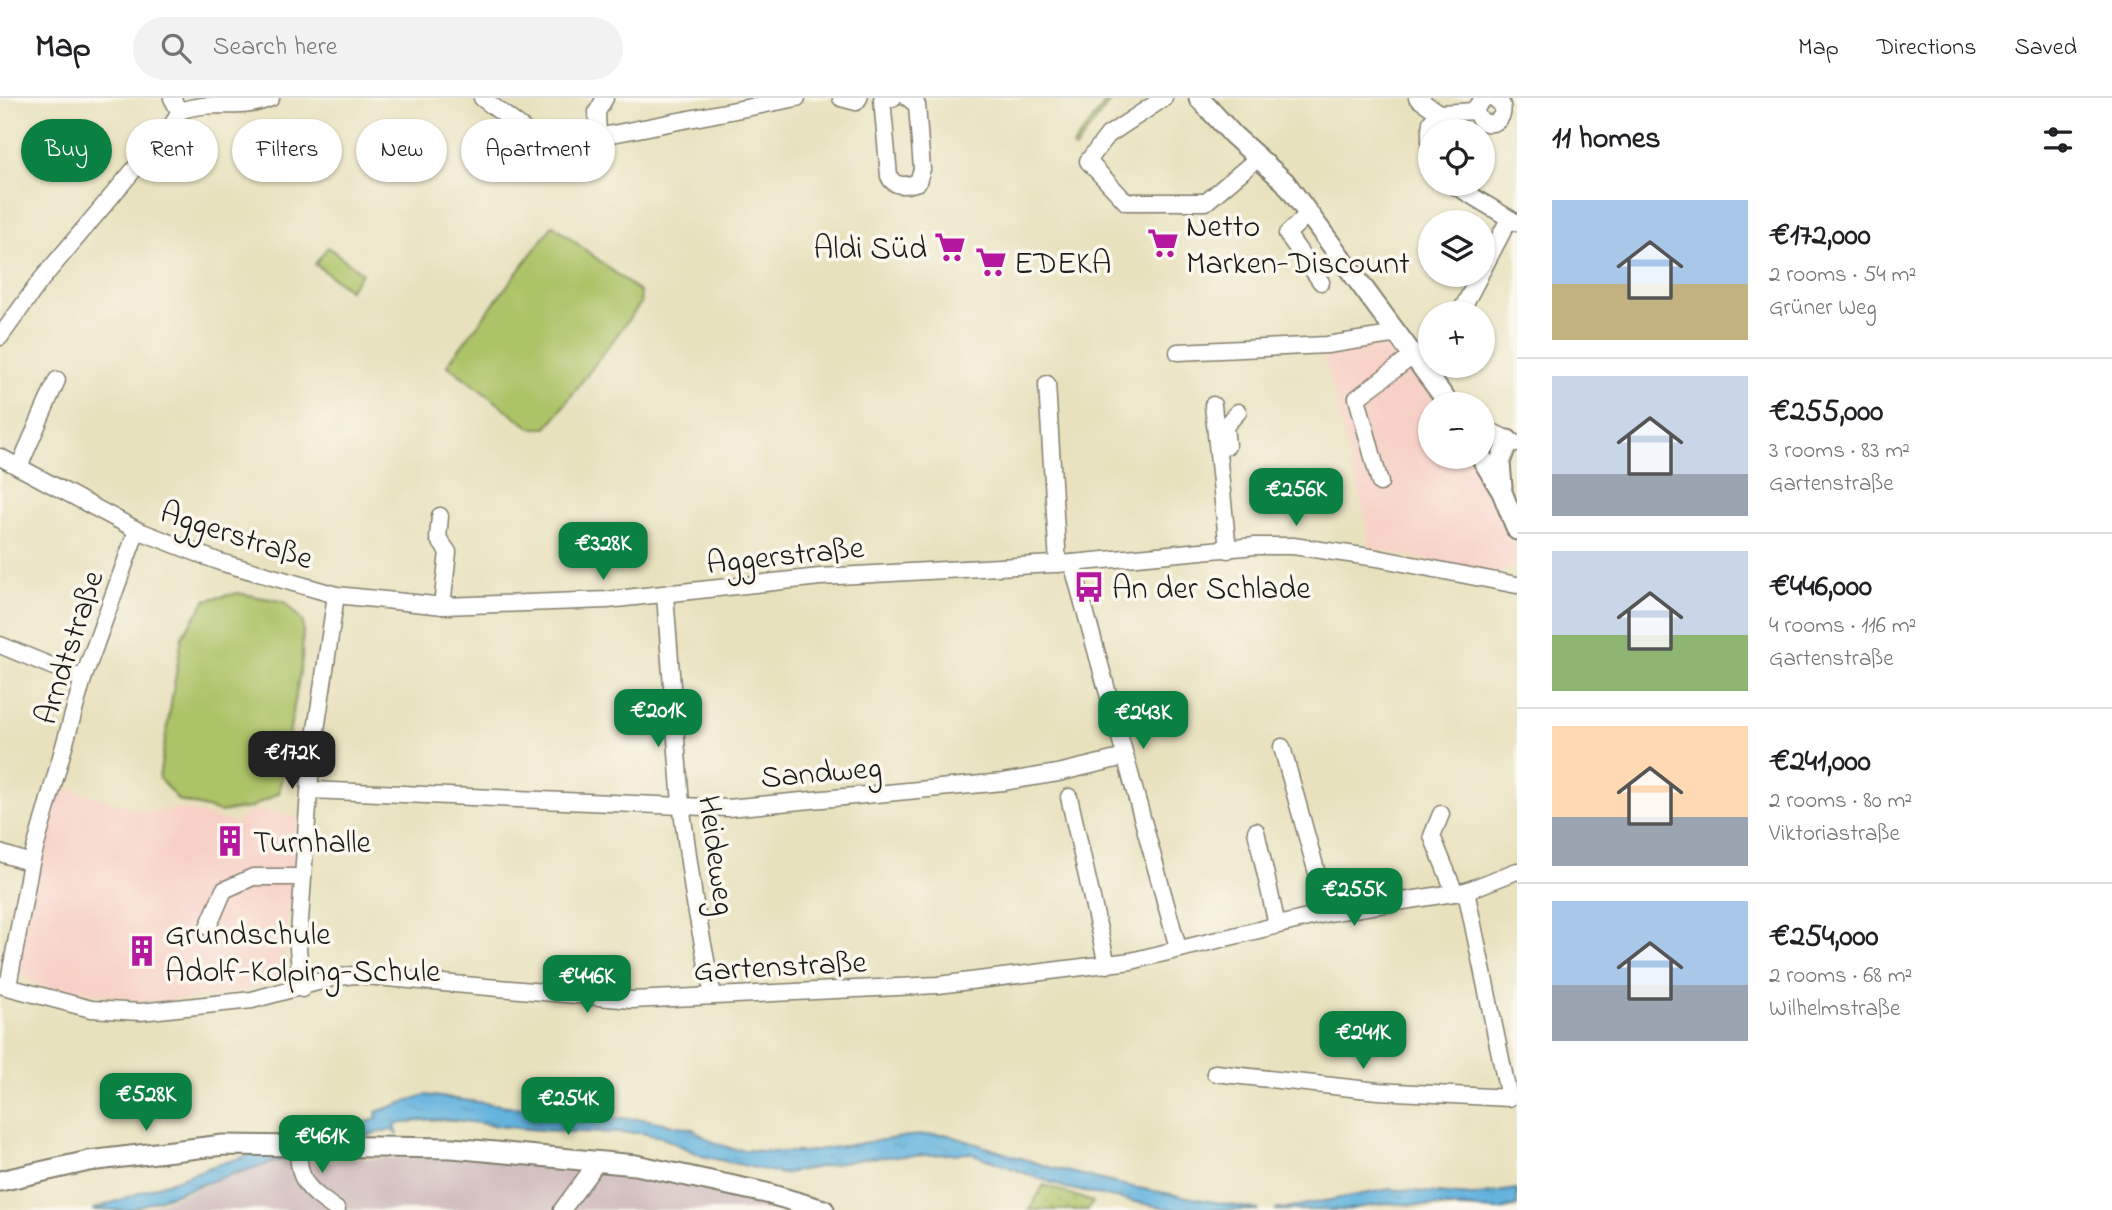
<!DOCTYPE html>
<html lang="en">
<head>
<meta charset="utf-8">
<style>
  :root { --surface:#fff; --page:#f2f2f2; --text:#202124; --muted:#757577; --line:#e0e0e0; --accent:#0b8043 }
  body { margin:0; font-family:"Indie Flower",sans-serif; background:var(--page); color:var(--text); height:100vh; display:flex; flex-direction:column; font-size:26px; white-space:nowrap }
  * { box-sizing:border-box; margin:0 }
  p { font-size:23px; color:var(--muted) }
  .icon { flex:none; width:38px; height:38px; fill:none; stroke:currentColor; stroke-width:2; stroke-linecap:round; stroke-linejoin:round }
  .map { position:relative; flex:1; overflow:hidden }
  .panel { display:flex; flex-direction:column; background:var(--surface); width:595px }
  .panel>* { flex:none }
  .banner { position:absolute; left:21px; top:21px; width:665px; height:63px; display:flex; gap:14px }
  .buttons { position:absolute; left:1418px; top:21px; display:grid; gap:14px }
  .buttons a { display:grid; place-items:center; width:77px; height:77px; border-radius:50%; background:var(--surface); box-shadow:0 2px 5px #0004; font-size:35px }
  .price { position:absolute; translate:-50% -60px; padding:0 16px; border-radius:14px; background:var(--accent); color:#fff; font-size:23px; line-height:46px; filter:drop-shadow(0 2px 4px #0008) }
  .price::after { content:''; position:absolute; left:50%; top:42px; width:21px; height:16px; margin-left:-10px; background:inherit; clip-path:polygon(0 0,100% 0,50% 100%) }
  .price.on { background:#222; color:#fff }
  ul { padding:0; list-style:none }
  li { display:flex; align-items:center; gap:21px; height:175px; padding:0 35px }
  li+li { border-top:2px solid var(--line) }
  li span { display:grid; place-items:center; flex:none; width:196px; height:140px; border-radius:0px; color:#555 }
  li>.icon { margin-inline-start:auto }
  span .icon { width:84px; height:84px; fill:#fffc; stroke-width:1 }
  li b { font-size:30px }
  h2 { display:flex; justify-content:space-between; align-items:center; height:84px; padding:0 35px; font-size:30px }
  .tag { padding:0 24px; border-radius:32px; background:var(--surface); box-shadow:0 2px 5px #0004; font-size:24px; line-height:63px }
  .tag.on { background:var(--accent); color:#fff }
  header { display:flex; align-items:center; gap:42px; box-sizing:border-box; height:98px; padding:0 35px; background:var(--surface); border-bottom:2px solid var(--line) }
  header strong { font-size:33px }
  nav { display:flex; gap:38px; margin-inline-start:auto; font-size:24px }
  .search { width:490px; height:63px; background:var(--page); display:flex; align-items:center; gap:18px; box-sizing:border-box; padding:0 24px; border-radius:38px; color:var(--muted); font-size:26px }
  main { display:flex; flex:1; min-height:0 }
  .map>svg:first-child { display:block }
  .built { fill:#f7d1c7 }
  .industrial { fill:#d2bfc0 }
  .grass { fill:url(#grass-dots); stroke:#647042; stroke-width:2 }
  .pitch { fill:#adc367; stroke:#647042; stroke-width:2 }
  .water { fill:url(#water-ripples); stroke:#40687d; stroke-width:2 }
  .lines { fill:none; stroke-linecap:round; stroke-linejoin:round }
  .minor-casing { stroke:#827e6d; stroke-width:19 }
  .major-casing { stroke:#827e6d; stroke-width:23 }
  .minor { stroke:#fff; stroke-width:16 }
  .major { stroke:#fff; stroke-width:19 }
  .labels { text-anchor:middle; stroke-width:7; stroke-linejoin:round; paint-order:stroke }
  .poi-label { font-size:32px; fill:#1c1c1c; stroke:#fbf7ec; text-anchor:start }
  .street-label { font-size:32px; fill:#1c1c1c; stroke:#fbf7ec }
</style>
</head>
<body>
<header>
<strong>Map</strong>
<div class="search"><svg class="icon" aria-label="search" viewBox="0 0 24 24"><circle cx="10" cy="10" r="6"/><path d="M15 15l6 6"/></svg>Search here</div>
<nav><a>Map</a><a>Directions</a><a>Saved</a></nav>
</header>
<main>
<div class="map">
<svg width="1517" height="1112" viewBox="0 0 1517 1112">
  <defs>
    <pattern id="grass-dots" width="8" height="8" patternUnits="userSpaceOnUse" patternTransform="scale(1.75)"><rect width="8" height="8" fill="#adc367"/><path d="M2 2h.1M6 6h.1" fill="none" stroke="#94a759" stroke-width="1.8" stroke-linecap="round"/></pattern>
    <pattern id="water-ripples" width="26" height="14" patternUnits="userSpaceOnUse" patternTransform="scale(1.75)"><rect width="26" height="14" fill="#63b3de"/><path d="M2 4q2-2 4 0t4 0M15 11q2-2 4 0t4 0" fill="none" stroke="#5599be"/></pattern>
  </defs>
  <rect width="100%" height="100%" fill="#fbf7ec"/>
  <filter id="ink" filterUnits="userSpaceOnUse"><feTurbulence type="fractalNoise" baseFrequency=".0143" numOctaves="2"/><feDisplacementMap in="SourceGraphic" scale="14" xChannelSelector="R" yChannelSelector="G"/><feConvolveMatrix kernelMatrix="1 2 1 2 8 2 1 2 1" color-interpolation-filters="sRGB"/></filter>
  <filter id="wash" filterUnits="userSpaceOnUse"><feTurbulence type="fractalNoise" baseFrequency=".00686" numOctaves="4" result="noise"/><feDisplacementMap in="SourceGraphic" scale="28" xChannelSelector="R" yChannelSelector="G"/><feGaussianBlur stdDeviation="1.57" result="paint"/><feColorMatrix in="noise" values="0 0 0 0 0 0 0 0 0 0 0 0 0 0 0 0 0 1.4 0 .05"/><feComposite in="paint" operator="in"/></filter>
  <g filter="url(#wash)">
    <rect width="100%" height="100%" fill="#e8e1be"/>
    <g class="built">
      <polygon points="1394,243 1436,306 1430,306 1430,359 1472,359 1517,451 1515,469 1493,477 1370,450 1358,384 1355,384 1323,252"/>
      <polygon points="57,687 145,714 183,711 235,725 255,712 298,719 282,882 221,898 154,904 44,889 27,881 18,868 36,766"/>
    </g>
    <polygon class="industrial" points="408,1059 543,1061 627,1074 799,1112 142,1112 260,1066"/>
    <g class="grass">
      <polygon points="1109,0 1112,1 1075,51 1072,49"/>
      <polygon points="1044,1087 1093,1104 1088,1112 1029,1112"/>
    </g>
    <g class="pitch">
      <polygon points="553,127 640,194 641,205 547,330 531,330 447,267"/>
      <polygon points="328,149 362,175 349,192 315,166"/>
      <polygon points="238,495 285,504 303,524 302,562 279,695 250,710 220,714 178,702 159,680 182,538 206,502"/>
    </g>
    <g class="water">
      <path d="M425,997l166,22 52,2 50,10 16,11 23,9 43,3h28l106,-16 36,-2 104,33 78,19 132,24h-84l-109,-22 -96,-35 -103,5 -85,16 -80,-18 -41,-19 -19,-4c-41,0 -83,-1 -124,-5 -47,-4 -74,-15 -123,-3l3,11 -5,-6 -12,2 -152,43 -100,35h-37l127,-46 158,-45 -1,-7z"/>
      <polygon points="1390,1091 1472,1098 1517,1091 1517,1108 1500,1112 1386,1105 1345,1112 1275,1112"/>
    </g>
  </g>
  <g filter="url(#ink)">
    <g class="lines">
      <defs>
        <g id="minor">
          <polyline points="482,0 534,39 561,46 797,0"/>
          <polyline points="841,0 856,4 859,0"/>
          <path d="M893,0l-11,1 7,77c5,12 18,10 29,6l4,-13 -5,-64 -9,-7"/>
          <polyline points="1164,0 1108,37 1088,63 1126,104 1206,104 1259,59"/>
          <polyline points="1417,0 1439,15"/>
          <path d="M1485,0l-9,9c-1,23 31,21 26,-2l-8,-7"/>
          <path d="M179,13c39,-13 57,2 92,-13"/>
          <polyline points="1430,33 1431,24 1439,15 1476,13"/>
          <polyline points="1430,36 1430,57"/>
          <polyline points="598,41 597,14 605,0"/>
          <polyline points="1452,86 1517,125"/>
          <polyline points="1309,115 1287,136 1321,184"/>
          <polyline points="1482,173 1509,121"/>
          <polyline points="1460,215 1480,177"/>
          <polyline points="0,239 41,182 174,24 179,13 172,0"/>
          <polyline points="1178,254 1327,247 1398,236"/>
          <polyline points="1047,286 1058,466"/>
          <polyline points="1213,307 1228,452"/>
          <polyline points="1482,329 1517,346"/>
          <polyline points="1227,348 1225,328 1238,314"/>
          <polyline points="0,359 137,432 220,464 336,497 444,508 607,502 820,479 1072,465 1255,448 1293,448 1377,460 1517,487"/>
          <polyline points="19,369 57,282"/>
          <polyline points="1380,385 1357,300 1414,257"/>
          <polyline points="440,418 438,440 448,454 442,508"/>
          <polyline points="1072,465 1178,850"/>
          <polyline points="665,497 681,706 694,800 713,898"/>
          <polyline points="0,547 83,581"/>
          <polyline points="1282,649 1328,815"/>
          <polyline points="310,692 728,710 1003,684 1058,675 1125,659"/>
          <polyline points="1069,699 1107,867"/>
          <polyline points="1441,716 1432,738 1455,795"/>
          <polyline points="1256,733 1277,827"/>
          <polyline points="0,755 31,765"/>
          <polyline points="208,829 224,792 253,779 303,779"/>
          <polyline points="0,887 91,911 140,914 252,902 332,880 354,877 632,902 938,887 1131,863 1328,815 1466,793 1517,773"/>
          <polyline points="8,888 31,765 83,581 137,432"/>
          <polyline points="302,891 298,851 311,666 336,497"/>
          <polyline points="1215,975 1378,993 1509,1000 1466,793"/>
          <path d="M298,1046c0,38 8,44 39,66"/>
          <polyline points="562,1112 599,1062"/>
        </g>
        <g id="major">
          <polyline points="1199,0 1233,37 1285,84 1449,306"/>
          <polyline points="1481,359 1502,394 1517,432"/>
          <polyline points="1502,389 1500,364 1508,342"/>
          <polyline points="0,1083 89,1063 223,1047 452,1050 636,1067 766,1095 824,1112"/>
        </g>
      </defs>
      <use href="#minor" class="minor-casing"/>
      <use href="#major" class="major-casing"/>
      <use href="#minor" class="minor"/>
      <use href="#major" class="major"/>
    </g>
  </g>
  <defs>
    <symbol id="supermarket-bare" viewBox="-9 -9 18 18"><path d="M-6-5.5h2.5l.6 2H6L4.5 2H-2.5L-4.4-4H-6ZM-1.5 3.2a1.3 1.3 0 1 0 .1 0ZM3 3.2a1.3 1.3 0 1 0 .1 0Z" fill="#b5179e" stroke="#fbf7ec" stroke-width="2.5" paint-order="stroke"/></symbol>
    <symbol id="bus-bare" viewBox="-9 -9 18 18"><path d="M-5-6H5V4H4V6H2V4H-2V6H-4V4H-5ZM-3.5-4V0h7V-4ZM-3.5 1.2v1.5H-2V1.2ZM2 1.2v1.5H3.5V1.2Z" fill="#b5179e" stroke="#fbf7ec" stroke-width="2.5" paint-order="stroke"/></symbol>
    <symbol id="building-bare" viewBox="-9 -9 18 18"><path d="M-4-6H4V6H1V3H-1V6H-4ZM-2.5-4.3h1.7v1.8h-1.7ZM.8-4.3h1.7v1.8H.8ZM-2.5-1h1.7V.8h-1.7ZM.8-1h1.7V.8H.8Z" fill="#b5179e" stroke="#fbf7ec" stroke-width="2.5" paint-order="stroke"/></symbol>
  </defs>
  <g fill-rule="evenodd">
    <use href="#supermarket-bare" x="1141" y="123" width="44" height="44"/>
    <use href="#supermarket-bare" x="928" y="127" width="44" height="44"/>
    <use href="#supermarket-bare" x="969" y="142" width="44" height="44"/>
    <use href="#bus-bare" x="1067" y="467" width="44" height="44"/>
    <use href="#building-bare" x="208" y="721" width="44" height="44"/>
    <use href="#building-bare" x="120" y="831" width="44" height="44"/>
  </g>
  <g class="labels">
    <g class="poi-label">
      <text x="1186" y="138">Netto<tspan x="1186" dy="37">Marken-Discount</tspan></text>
      <text x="927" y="160" text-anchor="end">Aldi Süd</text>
      <text x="1014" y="175">EDEKA</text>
      <text x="1112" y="500">An der Schlade</text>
      <text x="253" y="754">Turnhalle</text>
      <text x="165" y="846">Grundschule<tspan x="165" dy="37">Adolf-Kolping-Schule</tspan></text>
    </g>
    <g class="street-label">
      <text transform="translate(237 436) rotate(18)" y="11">Aggerstraße</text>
      <text transform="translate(785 456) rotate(-6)" y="11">Aggerstraße</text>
      <text transform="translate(68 549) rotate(-72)" y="11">Arndtstraße</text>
      <text transform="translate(821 673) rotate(-5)" y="11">Sandweg</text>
      <text transform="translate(718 757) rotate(82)" y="11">Heideweg</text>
      <text transform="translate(780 867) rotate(-3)" y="11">Gartenstraße</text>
    </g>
  </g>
</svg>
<div class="buttons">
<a><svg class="icon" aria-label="locate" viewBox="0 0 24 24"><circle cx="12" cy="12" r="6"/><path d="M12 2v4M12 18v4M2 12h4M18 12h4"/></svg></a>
<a><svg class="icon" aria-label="layers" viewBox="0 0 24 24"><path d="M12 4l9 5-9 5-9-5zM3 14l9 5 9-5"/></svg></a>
<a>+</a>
<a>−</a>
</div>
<b class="price" style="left:1296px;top:430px">€256K</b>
<b class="price" style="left:603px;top:484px">€328K</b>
<b class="price" style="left:658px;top:651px">€201K</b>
<b class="price" style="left:1143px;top:653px">€243K</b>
<b class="price on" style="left:292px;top:693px">€172K</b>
<b class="price" style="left:1354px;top:830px">€255K</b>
<b class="price" style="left:587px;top:917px">€446K</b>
<b class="price" style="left:1363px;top:973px">€241K</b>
<b class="price" style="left:146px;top:1035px">€528K</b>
<b class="price" style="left:568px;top:1039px">€254K</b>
<b class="price" style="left:322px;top:1077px">€461K</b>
<div class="banner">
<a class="tag on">Buy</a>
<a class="tag">Rent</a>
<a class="tag">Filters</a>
<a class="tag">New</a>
<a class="tag">Apartment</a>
</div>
</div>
<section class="panel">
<h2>11 homes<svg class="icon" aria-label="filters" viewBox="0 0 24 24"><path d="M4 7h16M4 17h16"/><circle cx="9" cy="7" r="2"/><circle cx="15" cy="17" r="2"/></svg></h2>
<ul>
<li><span style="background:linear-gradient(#a9c7e8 60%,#c2b280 0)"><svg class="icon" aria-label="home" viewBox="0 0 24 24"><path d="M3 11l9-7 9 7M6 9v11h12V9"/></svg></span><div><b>€172,000</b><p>2 rooms · 54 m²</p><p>Grüner Weg</p></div></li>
<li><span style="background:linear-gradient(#c9d6e8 70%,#9aa5b1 0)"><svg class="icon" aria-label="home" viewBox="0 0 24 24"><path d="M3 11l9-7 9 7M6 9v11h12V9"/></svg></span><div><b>€255,000</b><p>3 rooms · 83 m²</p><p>Gartenstraße</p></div></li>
<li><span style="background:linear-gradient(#c9d6e8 60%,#8fb573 0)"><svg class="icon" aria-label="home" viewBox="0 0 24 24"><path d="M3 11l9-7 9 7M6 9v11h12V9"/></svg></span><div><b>€446,000</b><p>4 rooms · 116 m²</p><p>Gartenstraße</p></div></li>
<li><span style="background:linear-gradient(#ffd9b3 65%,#9aa5b1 0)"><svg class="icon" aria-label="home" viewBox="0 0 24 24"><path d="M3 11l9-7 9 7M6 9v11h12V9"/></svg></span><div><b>€241,000</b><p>2 rooms · 80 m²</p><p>Viktoriastraße</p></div></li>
<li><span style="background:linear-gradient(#a9c7e8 60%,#9aa5b1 0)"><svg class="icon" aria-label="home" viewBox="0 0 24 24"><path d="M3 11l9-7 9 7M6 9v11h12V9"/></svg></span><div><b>€254,000</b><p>2 rooms · 68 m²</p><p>Wilhelmstraße</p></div></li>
</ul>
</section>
</main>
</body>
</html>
